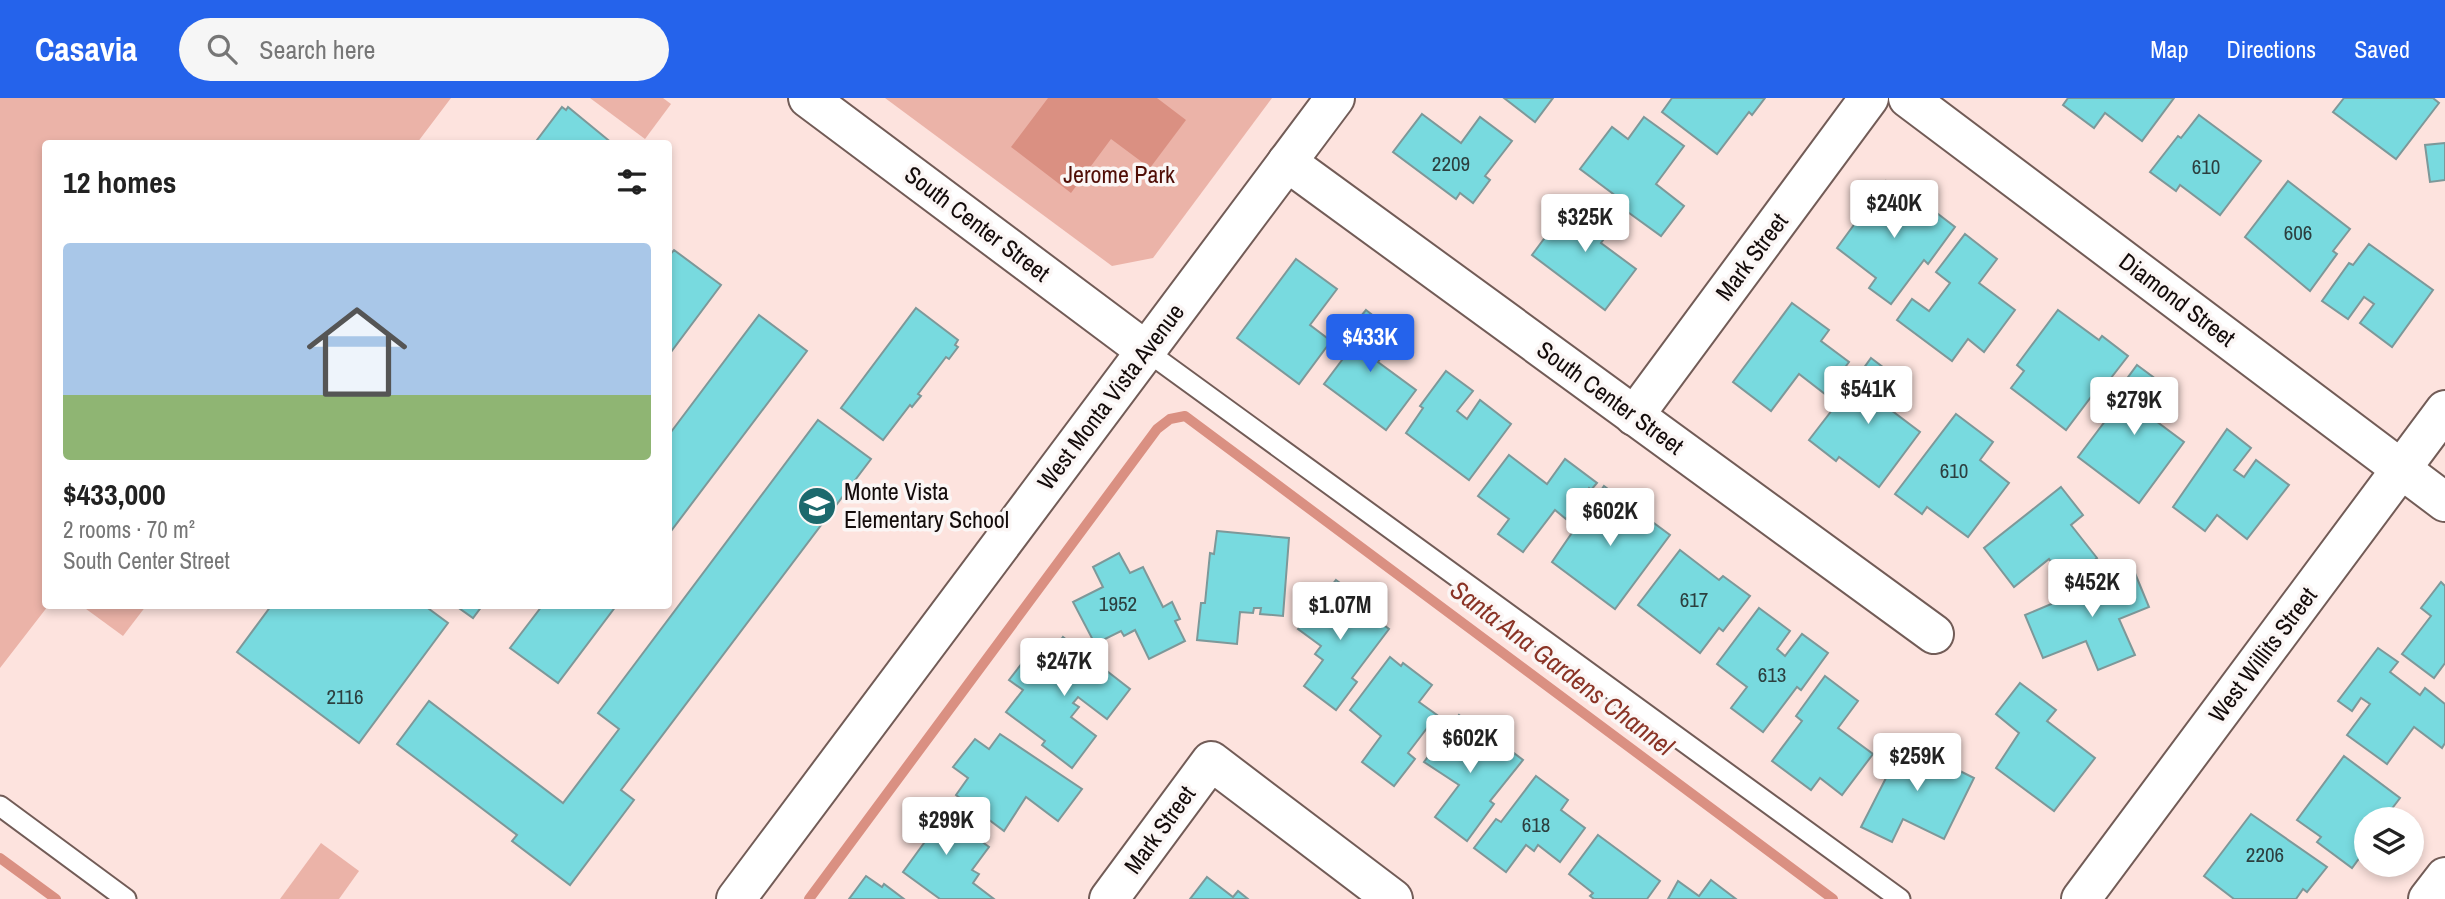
<!DOCTYPE html>
<html lang="en">
<head>
<meta charset="utf-8">
<style>
  :root { --surface:#fff; --page:#f6f6f6; --text:#222; --muted:#767676; --line:#e0e0e0; --accent:#2563eb }
  body { margin:0; font-family:"Archivo Narrow",sans-serif; background:var(--page); color:var(--text); height:100vh; display:flex; flex-direction:column; font-size:26px; white-space:nowrap }
  * { box-sizing:border-box; margin:0 }
  p { font-size:23px; color:var(--muted) }
  .icon { flex:none; width:38px; height:38px; fill:none; stroke:currentColor; stroke-width:2; stroke-linecap:round; stroke-linejoin:round }
  .map { position:relative; flex:1; overflow:hidden }
  .drawer { position:absolute; left:42px; top:42px; width:630px; height:469px; display:flex; flex-direction:column; background:var(--surface); border-radius:7px; box-shadow:0 4px 10px #0003 }
  .drawer>* { flex:none }
  .controls { position:absolute; left:2354px; top:709px; display:grid; gap:14px }
  .controls a { display:grid; place-items:center; width:70px; height:70px; border-radius:50%; background:var(--surface); box-shadow:0 4px 10px #0003; font-size:35px }
  .price { position:absolute; translate:-50% -60px; padding:0 16px; border-radius:7px; background:#fff; color:#222; font-size:23px; line-height:46px; filter:drop-shadow(0 2px 4px #0008) }
  .price::after { content:''; position:absolute; left:50%; top:42px; width:21px; height:16px; margin-left:-10px; background:inherit; clip-path:polygon(0 0,100% 0,50% 100%) }
  .price.selected { background:var(--accent); color:#fff }
  ul { padding:0; list-style:none }
  li { display:grid; align-content:center; gap:14px; height:371px; padding:0 21px }
  li+li { border-top:2px solid var(--line) }
  li span { display:grid; place-items:center; height:217px; border-radius:7px; color:#555 }
  li>.icon { margin-inline-start:auto }
  span .icon { width:126px; height:126px; fill:#fffc; stroke-width:1 }
  li b { font-size:30px }
  h2 { display:flex; justify-content:space-between; align-items:center; height:84px; padding:0 21px; font-size:30px }
  header { display:flex; align-items:center; gap:42px; box-sizing:border-box; height:98px; padding:0 35px; background:var(--accent); color:#fff }
  header strong { font-size:33px }
  nav { display:flex; gap:38px; margin-inline-start:auto; font-size:24px }
  .search { width:490px; height:63px; background:var(--page); display:flex; align-items:center; gap:18px; box-sizing:border-box; padding:0 24px; border-radius:38px; color:var(--muted); font-size:26px }
  .map>svg:first-child { display:block }
  .green { fill:#ebb3a8 }
  .water { fill:#da9082 }
  .lines { fill:none; stroke-linecap:round; stroke-linejoin:round }
  .stream { stroke:#da9082; stroke-width:10 }
  .building { fill:#78dadf; stroke:#7d9899; stroke-width:2 }
  .service-casing { stroke:#725c57; stroke-width:23 }
  .minor-casing { stroke:#725c57; stroke-width:42 }
  .tertiary-casing { stroke:#725c57; stroke-width:42 }
  .service { stroke:#fff; stroke-width:19 }
  .minor { stroke:#fff; stroke-width:38 }
  .tertiary { stroke:#fff; stroke-width:38 }
  .labels { text-anchor:middle; stroke-width:7; stroke-linejoin:round; paint-order:stroke }
  .number-label { font-size:21px; fill:#2c3f3f }
  .park-label { font-size:24px; fill:#500e06; stroke:#fbf6f5 }
  .street-label { font-size:24px; fill:#130b0a; stroke:#fbf6f5 }
  .poi-label { font-size:24px; fill:#130b0a; stroke:#fbf6f5; text-anchor:start }
  .water-label { font-size:26px; font-style:italic; fill:#8a3325; stroke:#fbf6f5 }
</style>
</head>
<body>
<header>
<strong>Casavia</strong>
<div class="search"><svg class="icon" aria-label="search" viewBox="0 0 24 24"><circle cx="10" cy="10" r="6"/><path d="M15 15l6 6"/></svg>Search here</div>
<nav><a>Map</a><a>Directions</a><a>Saved</a></nav>
</header>
<div class="map">
<svg width="2445" height="801" viewBox="0 0 2445 801">
  <rect width="100%" height="100%" fill="#fde3de"/>
  <g class="green">
    <polygon points="0,0 451,0 417,45 46,46 48,508 0,570"/>
    <polygon points="590,0 663,0 671,6 645,41"/>
    <polygon points="885,0 1272,0 1153,160 1112,168"/>
    <polygon points="82,508 146,508 123,538"/>
    <polygon points="321,745 359,773 339,801 280,801"/>
  </g>
  <polygon class="water" points="1048,0 1157,0 1186,22 1150,70 1111,41 1071,95 1011,49"/>
  <g class="lines">
    <g class="stream">
      <polyline points="0,760 56,801"/>
      <polyline points="809,801 1157,331 1170,321 1185,318 1833,801"/>
    </g>
  </g>
  <g class="building">
    <polygon points="1504,0 1553,0 1535,24"/>
    <polygon points="1672,0 1765,0 1752,17 1749,14 1717,56 1662,14"/>
    <polygon points="2068,0 2174,0 2142,43 2105,15 2094,30 2063,7"/>
    <polygon points="2344,0 2433,0 2439,5 2396,61 2333,14"/>
    <polygon points="562,9 566,12 568,9 613,46 534,46"/>
    <polygon points="1422,16 1461,45 1480,19 1512,43 1485,78 1490,82 1473,105 1460,95 1456,101 1393,54"/>
    <polygon points="2199,17 2261,63 2220,117 2180,87 2176,93 2150,74 2178,38 2181,40"/>
    <polygon points="1644,19 1684,48 1656,86 1684,108 1661,138 1625,112 1628,107 1580,71 1612,29 1628,41"/>
    <polygon points="2445,45 2445,82 2430,84 2425,47"/>
    <polygon points="1886,83 1927,113 1929,109 1955,129 1928,166 1924,162 1891,206 1869,190 1876,180 1837,150"/>
    <polygon points="2288,83 2350,131 2333,153 2337,156 2310,193 2245,139"/>
    <polygon points="1582,99 1616,124 1601,145 1636,171 1605,212 1532,157 1569,107 1574,110"/>
    <polygon points="1965,136 1997,161 1979,185 2015,212 1984,254 1968,241 1952,263 1897,222 1912,201 1929,213 1950,185 1936,174"/>
    <polygon points="2369,146 2433,192 2392,249 2360,225 2374,206 2364,199 2348,221 2322,203 2349,165 2353,167"/>
    <polygon points="674,152 721,187 668,258 668,159"/>
    <polygon points="1296,161 1337,191 1310,227 1331,243 1299,286 1237,240"/>
    <polygon points="1792,205 1829,232 1821,243 1849,264 1825,296 1799,276 1771,313 1733,284"/>
    <polygon points="916,210 958,242 955,247 958,249 949,261 946,259 918,296 921,298 912,309 910,307 883,342 841,310"/>
    <polygon points="1366,212 1398,237 1378,264 1416,292 1386,332 1324,286 1345,258 1338,253 1364,220 1361,218"/>
    <polygon points="2058,212 2099,242 2102,238 2128,258 2100,294 2097,291 2066,332 2011,290 2024,273 2017,267"/>
    <polygon points="759,217 807,253 668,437 668,338"/>
    <polygon points="1871,260 1909,289 1891,312 1920,334 1879,389 1839,359 1836,363 1809,342 1836,307 1840,309 1856,287 1853,285"/>
    <polygon points="2137,267 2176,296 2156,323 2184,344 2139,405 2078,359 2112,314 2106,309"/>
    <polygon points="1446,273 1473,293 1457,313 1467,321 1480,302 1511,326 1469,382 1406,335 1423,310 1420,308"/>
    <polygon points="1956,316 1993,344 1980,362 2009,385 1968,439 1927,409 1922,416 1895,396"/>
    <polygon points="818,322 871,361 621,692 634,702 570,787 512,743 517,737 397,646 429,603 563,705 619,631 598,615"/>
    <polygon points="2227,331 2251,350 2234,372 2244,379 2256,362 2289,387 2247,441 2217,417 2205,433 2173,409"/>
    <polygon points="1509,357 1547,386 1565,361 1597,385 1591,392 1589,390 1566,421 1555,412 1523,454 1498,436 1509,421 1478,398"/>
    <polygon points="1604,388 1670,437 1615,511 1552,464"/>
    <polygon points="2061,389 2083,417 2071,427 2097,460 2067,484 2049,461 2014,489 1984,450"/>
    <polygon points="1217,433 1289,440 1283,518 1260,516 1261,510 1254,510 1253,515 1240,514 1237,546 1197,542 1201,505 1205,505 1210,455 1214,456"/>
    <polygon points="1680,452 1719,482 1723,478 1750,498 1723,533 1719,530 1700,555 1638,507"/>
    <polygon points="1119,455 1130,475 1143,469 1163,509 1172,504 1180,521 1175,523 1185,543 1149,561 1135,532 1124,538 1121,533 1095,546 1073,504 1103,489 1093,469"/>
    <polygon points="2132,468 2149,509 2119,521 2135,557 2098,572 2086,543 2043,560 2025,517 2094,488 2092,484"/>
    <polygon points="1336,482 1363,502 1359,508 1389,531 1352,580 1357,584 1336,612 1304,588 1323,562 1315,556 1321,548 1298,531"/>
    <polygon points="2441,484 2445,488 2445,565 2434,580 2402,556 2431,518 2421,510"/>
    <polygon points="271,508 425,508 448,525 359,645 237,554"/>
    <polygon points="456,508 482,508 473,520"/>
    <polygon points="542,508 616,508 558,585 510,550"/>
    <polygon points="1759,510 1790,533 1777,551 1785,558 1802,536 1828,555 1801,592 1797,589 1763,634 1731,610 1747,589 1717,566"/>
    <polygon points="1063,539 1130,591 1107,621 1078,599 1073,605 1079,609 1071,619 1096,638 1072,670 1042,647 1045,643 1006,614 1023,592 1009,582 1029,556 1043,566"/>
    <polygon points="2378,550 2398,564 2390,574 2420,597 2425,590 2445,606 2445,645 2442,650 2414,629 2387,666 2347,637 2370,606 2361,600 2352,613 2338,603"/>
    <polygon points="1390,559 1401,568 1403,565 1432,587 1419,604 1437,617 1408,655 1415,661 1394,688 1362,664 1381,638 1350,612"/>
    <polygon points="1825,578 1858,603 1838,630 1873,656 1842,697 1820,680 1811,692 1772,663 1802,623 1796,618"/>
    <polygon points="2020,585 2056,612 2047,623 2095,660 2054,713 1996,670 2019,635 1996,616"/>
    <polygon points="1459,617 1482,634 1478,639 1497,653 1502,646 1523,662 1490,703 1494,706 1467,743 1435,719 1459,687 1424,664"/>
    <polygon points="1000,636 1082,691 1058,723 1026,699 1004,733 956,697 968,680 953,669 975,641 989,651"/>
    <polygon points="1901,638 1930,652 1928,657 1974,680 1944,741 1903,721 1892,744 1861,729 1886,680 1881,678"/>
    <polygon points="2344,658 2400,700 2384,721 2366,721 2366,751 2352,770 2317,744 2321,739 2297,722"/>
    <polygon points="1536,678 1568,702 1561,712 1585,730 1560,764 1538,747 1534,753 1526,747 1506,774 1474,750 1496,721 1501,724"/>
    <polygon points="930,704 989,749 972,772 979,776 973,785 994,801 940,801 903,774 924,745 909,733"/>
    <polygon points="2251,716 2327,769 2307,794 2303,791 2296,801 2234,801 2204,778"/>
    <polygon points="1598,737 1660,783 1647,801 1594,801 1590,798 1593,795 1569,776"/>
    <polygon points="866,778 882,789 884,786 904,801 849,801"/>
    <polygon points="1207,779 1233,799 1238,793 1248,801 1190,801"/>
    <polygon points="1711,782 1736,801 1668,801 1678,783 1699,798"/>
  </g>
  <g class="lines">
    <defs>
      <g id="service">
        <polyline points="1145,252 1900,801"/>
        <polyline points="0,708 126,801"/>
      </g>
      <g id="minor">
        <polyline points="808,0 1145,252"/>
        <polyline points="1908,0 2445,404"/>
        <polyline points="1287,64 1934,536"/>
        <polyline points="1634,318 1869,0"/>
        <polyline points="736,801 1335,0"/>
        <polyline points="1109,801 1211,663 1393,801"/>
        <polyline points="2428,801 2445,779"/>
      </g>
      <polyline id="tertiary" points="2081,801 2445,312"/>
    </defs>
    <use href="#service" class="service-casing"/>
    <use href="#minor" class="minor-casing"/>
    <use href="#tertiary" class="tertiary-casing"/>
    <use href="#service" class="service"/>
    <use href="#minor" class="minor"/>
    <use href="#tertiary" class="tertiary"/>
  </g>
  <defs>
    <symbol id="school-disc" viewBox="-11 -11 22 22"><circle r="9.5" fill="#1c696d" stroke="#fbf6f5"/><path d="M0-5L7-2L0 1L-7-2ZM-4 1L0 2.5L4 1V4Q0 6-4 4Z" fill="#fff"/></symbol>
  </defs>
  <g fill-rule="evenodd">
    <use href="#school-disc" x="795" y="386" width="44" height="44"/>
  </g>
  <g class="labels">
    <g class="number-label">
      <text x="1451" y="73">2209</text>
      <text x="2206" y="76">610</text>
      <text x="2298" y="142">606</text>
      <text x="1954" y="380">610</text>
      <text x="1694" y="509">617</text>
      <text x="1118" y="513">1952</text>
      <text x="1772" y="584">613</text>
      <text x="345" y="606">2116</text>
      <text x="1536" y="734">618</text>
      <text x="2265" y="764">2206</text>
    </g>
    <g class="park-label">
      <text x="1119" y="85">Jerome Park</text>
    </g>
    <g class="street-label">
      <text transform="translate(977 126) rotate(37)" y="8">South Center Street</text>
      <text transform="translate(1752 159) rotate(-53)" y="8">Mark Street</text>
      <text transform="translate(2177 202) rotate(37)" y="8">Diamond Street</text>
      <text transform="translate(1111 299) rotate(-53)" y="8">West Monta Vista Avenue</text>
      <text transform="translate(1610 300) rotate(36)" y="8">South Center Street</text>
      <text transform="translate(2263 557) rotate(-53)" y="8">West Willits Street</text>
      <text transform="translate(1160 732) rotate(-54)" y="8">Mark Street</text>
    </g>
    <g class="poi-label">
      <text x="844" y="402">Monte Vista<tspan x="844" dy="28">Elementary School</tspan></text>
    </g>
    <g class="water-label">
      <text transform="translate(1562 570) rotate(37)" y="9">Santa Ana Gardens Channel</text>
    </g>
  </g>
</svg>
<div class="controls">
<a><svg class="icon" aria-label="layers" viewBox="0 0 24 24"><path d="M12 4l9 5-9 5-9-5zM3 14l9 5 9-5"/></svg></a>
</div>
<b class="price" style="left:1894px;top:142px">$240K</b>
<b class="price" style="left:1585px;top:156px">$325K</b>
<b class="price selected" style="left:1370px;top:276px">$433K</b>
<b class="price" style="left:1868px;top:328px">$541K</b>
<b class="price" style="left:2134px;top:339px">$279K</b>
<b class="price" style="left:1610px;top:450px">$602K</b>
<b class="price" style="left:2092px;top:521px">$452K</b>
<b class="price" style="left:1340px;top:544px">$1.07M</b>
<b class="price" style="left:1064px;top:600px">$247K</b>
<b class="price" style="left:1470px;top:677px">$602K</b>
<b class="price" style="left:1917px;top:695px">$259K</b>
<b class="price" style="left:946px;top:759px">$299K</b>
<section class="drawer">
<h2>12 homes<svg class="icon" aria-label="filters" viewBox="0 0 24 24"><path d="M4 7h16M4 17h16"/><circle cx="9" cy="7" r="2"/><circle cx="15" cy="17" r="2"/></svg></h2>
<ul>
<li><span style="background:linear-gradient(#a9c7e8 70%,#8fb573 0)"><svg class="icon" aria-label="home" viewBox="0 0 24 24"><path d="M3 11l9-7 9 7M6 9v11h12V9"/></svg></span><div><b>$433,000</b><p>2 rooms · 70 m²</p><p>South Center Street</p></div></li>
</ul>
</section>
</div>
</body>
</html>
